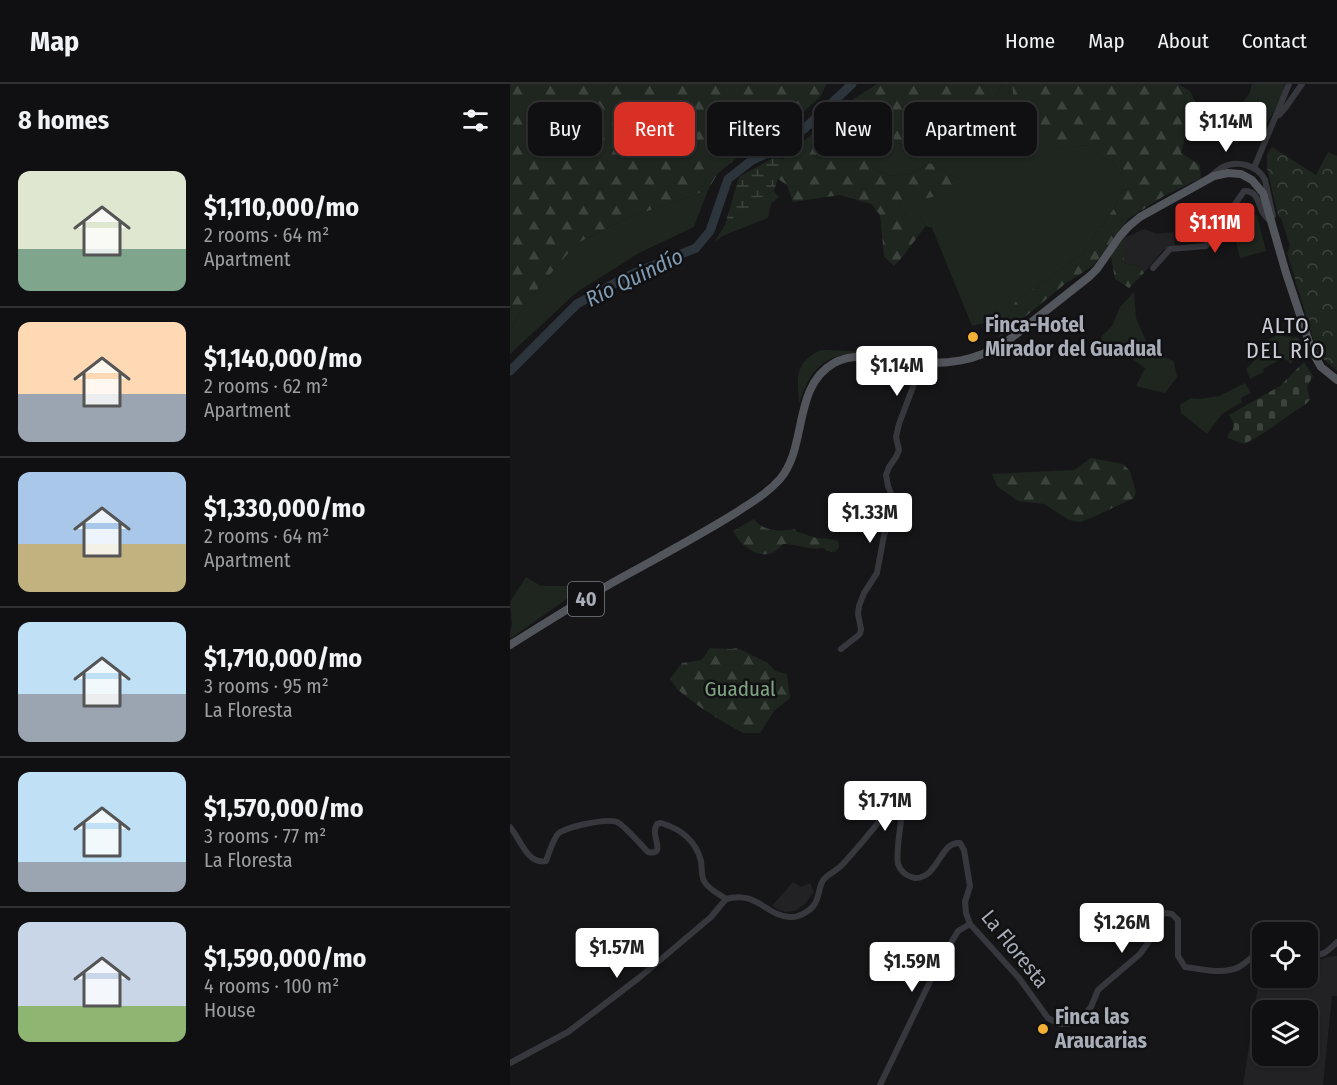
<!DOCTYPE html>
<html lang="en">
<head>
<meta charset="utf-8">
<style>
  :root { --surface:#101012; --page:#1e1e20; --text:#f1f3f6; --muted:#9c9d9f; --line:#303032; --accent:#d93025 }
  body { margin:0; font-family:"Fira Sans Condensed",sans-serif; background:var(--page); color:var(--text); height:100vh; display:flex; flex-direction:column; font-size:22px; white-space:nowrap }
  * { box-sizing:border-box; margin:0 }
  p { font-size:20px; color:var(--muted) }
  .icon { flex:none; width:33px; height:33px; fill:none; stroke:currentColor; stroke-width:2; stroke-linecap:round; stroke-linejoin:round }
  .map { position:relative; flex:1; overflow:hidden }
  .panel { display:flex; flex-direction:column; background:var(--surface); width:510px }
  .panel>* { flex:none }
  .hud { position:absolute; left:18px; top:18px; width:570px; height:54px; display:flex; gap:12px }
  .fabs { position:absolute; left:742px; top:838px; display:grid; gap:12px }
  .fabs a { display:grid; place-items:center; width:66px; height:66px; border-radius:12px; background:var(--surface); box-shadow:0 2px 4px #0004,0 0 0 2px var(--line); font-size:30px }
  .price { position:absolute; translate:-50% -51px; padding:0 14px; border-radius:6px; background:#fff; color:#222; font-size:20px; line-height:39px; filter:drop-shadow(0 2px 3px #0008) }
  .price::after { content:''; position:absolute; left:50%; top:36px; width:18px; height:14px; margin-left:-9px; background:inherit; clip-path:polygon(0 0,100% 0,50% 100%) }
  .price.current { background:var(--accent); color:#fff }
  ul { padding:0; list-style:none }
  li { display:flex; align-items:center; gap:18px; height:150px; padding:0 18px }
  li+li { border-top:2px solid var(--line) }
  li span { display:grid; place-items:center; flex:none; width:168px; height:120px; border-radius:12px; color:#555 }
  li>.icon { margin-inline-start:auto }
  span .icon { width:72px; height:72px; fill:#fffc; stroke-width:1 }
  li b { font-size:26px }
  h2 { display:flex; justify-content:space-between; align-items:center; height:72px; padding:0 18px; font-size:26px }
  .chip { padding:0 21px; border-radius:12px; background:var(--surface); box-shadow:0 2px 4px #0004,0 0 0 2px var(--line); font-size:21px; line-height:54px }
  .chip.current { background:var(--accent); color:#fff }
  header { display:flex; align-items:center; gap:36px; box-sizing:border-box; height:84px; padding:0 30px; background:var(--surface); border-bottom:2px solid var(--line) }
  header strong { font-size:28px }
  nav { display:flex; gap:33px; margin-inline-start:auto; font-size:21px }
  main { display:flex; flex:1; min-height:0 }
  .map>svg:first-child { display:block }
  .built { fill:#222225; fill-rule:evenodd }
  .green { fill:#1e261f }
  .forest { fill:url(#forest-firs) }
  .wetland { fill:url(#wetland-marsh) }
  .cemetery { fill:url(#cemetery-stones) }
  .park { fill:url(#park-crowns) }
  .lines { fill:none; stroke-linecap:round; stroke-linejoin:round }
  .river { stroke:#2c353c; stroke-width:9 }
  .minor { stroke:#37383d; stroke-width:6 }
  .major { stroke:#53555c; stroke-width:8 }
  .poi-dot { fill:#f2b134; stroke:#111113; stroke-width:2 }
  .labels { text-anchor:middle; stroke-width:5; stroke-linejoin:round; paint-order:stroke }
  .shield { fill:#111113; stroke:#7b7e86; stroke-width:1.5 }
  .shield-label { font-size:20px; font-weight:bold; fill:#a8adb8 }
  .poi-label { font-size:21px; font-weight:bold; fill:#a8adb8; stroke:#111113; text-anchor:start }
  .park-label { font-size:21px; fill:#7fa381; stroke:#111113 }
  .street-label { font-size:21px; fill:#a8adb8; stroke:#111113 }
  .water-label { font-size:22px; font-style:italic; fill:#7f9bb3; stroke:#111113 }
  .neighbourhood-label { font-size:22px; letter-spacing:1.5px; fill:#c9ccd4; stroke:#111113 }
</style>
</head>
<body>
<header>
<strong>Map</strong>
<nav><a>Home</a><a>Map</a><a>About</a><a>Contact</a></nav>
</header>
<main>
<section class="panel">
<h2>8 homes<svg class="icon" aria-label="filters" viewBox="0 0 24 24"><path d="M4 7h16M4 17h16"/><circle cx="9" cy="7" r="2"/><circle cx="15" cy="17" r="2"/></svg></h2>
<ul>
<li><span style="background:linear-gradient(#dfe7d0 65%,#7fa58c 0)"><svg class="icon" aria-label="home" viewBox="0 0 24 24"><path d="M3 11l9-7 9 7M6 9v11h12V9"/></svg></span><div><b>$1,110,000/mo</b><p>2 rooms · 64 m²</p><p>Apartment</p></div></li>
<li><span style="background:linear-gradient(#ffd9b3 60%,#9aa5b1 0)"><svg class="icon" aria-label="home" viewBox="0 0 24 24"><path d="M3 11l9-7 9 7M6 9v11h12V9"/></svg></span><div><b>$1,140,000/mo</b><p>2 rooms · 62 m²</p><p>Apartment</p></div></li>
<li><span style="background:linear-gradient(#a9c7e8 60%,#c2b280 0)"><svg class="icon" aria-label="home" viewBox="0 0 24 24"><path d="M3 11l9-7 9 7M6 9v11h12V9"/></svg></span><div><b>$1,330,000/mo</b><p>2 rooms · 64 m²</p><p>Apartment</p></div></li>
<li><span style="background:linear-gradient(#bfe0f5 60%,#9aa5b1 0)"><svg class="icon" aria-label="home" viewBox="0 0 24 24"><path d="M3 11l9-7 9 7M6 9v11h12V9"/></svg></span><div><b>$1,710,000/mo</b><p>3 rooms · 95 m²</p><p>La Floresta</p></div></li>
<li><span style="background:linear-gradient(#bfe0f5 75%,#9aa5b1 0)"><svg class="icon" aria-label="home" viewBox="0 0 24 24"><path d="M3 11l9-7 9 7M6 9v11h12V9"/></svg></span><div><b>$1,570,000/mo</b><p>3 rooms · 77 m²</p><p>La Floresta</p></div></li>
<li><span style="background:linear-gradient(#c9d6e8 70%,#8fb573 0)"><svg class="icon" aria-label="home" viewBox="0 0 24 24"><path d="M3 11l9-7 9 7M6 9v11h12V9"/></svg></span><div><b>$1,590,000/mo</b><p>4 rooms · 100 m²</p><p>House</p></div></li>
</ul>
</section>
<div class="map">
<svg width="827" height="1001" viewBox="0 0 827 1001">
  <defs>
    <pattern id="forest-firs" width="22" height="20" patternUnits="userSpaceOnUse" patternTransform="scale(1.5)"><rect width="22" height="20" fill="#1e261f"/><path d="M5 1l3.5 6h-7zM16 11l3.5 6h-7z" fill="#3c433d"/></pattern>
    <pattern id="wetland-marsh" width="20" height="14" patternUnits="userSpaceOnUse" patternTransform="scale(1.5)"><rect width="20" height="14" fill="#1e261f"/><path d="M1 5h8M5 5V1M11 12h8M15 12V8" fill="none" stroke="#3c433d"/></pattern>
    <pattern id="cemetery-stones" width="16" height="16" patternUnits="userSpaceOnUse" patternTransform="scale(1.5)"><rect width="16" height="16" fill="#1e261f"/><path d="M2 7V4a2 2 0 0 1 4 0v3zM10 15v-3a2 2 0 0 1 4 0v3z" fill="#3c433d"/></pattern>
    <pattern id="park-crowns" width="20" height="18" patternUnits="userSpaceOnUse" patternTransform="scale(1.5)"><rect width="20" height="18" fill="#1e261f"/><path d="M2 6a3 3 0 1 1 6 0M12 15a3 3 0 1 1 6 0" fill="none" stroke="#3c433d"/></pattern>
  </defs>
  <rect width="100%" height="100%" fill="#161618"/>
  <g class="built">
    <polygon points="634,145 648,150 663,148 665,161 653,166 634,189 630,183 614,179 614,154"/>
    <polygon points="283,798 291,803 300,799 304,808 295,820 284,827 276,828 269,826 262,822"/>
    <path d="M827,872v40h-5l-9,89h-80l15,-99 5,-10v2h45v-20l11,2 9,-3zM753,927h45v45h-45z"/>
  </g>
  <g class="green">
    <polygon points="493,0 502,0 503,9 504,29 549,64 581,61 589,73 602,77 616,95 622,99 621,104 612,107 605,123 572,170 505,218 493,243 484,237 462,242 422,144 416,142 408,131 395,130 388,119 450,95 438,90 420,79 403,89 380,92 364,85 357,72 368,60 417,59 447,57 486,12"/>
    <polygon points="742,0 775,0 773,9 758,38 754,36 742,52 725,60 721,37 723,32 739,10"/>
    <polygon points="198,106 184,143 129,169 67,208 0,270 0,249 4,238 25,208 66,160 112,136"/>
    <polygon points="264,107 269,113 261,120 258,134 215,151 204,158 215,141 235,128 248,115"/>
    <polygon points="747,131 756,167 730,174 721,137"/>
    <polygon points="624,208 626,234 636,257 650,272 664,277 667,293 655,309 626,302 635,284 620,273 594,264 591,253 602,242 610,223"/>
    <path d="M767,251l22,3c2,12 0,18 -9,26l-2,-4 -3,1 -1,-3 -21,11 1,3 -14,7 -4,-10 15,-15 7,-14z"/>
    <path d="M310,266h8l42,2c-42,1 -58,11 -71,52 -1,-28 -6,-39 21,-54z"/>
    <polygon points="735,299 741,309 731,314 732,318 712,330 697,350 671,329 670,321 681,314 689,315 709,312"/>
    <polygon points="16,493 31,502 75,502 0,555 0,547 2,540 0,518"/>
  </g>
  <g class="forest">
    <polygon points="0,0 317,0 310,13 261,57 244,60 208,89 198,106 112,136 66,160 25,208 4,238 0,249"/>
    <path d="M367,0h126l-7,12 -39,45 -30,2 -49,1 -11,12 7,13 16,7 23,-3 17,-10 18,11 12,5 -4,14 -58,10 7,11 13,1 8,11c-11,13 -20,28 -32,40l-10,-10 -4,-41 -9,-11 -31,-9 -47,7 -6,-17 -9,-6 6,-20 60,-54z"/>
    <polygon points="502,0 668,0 680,7 685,17 671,69 690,81 691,94 654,112 618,135 584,181 555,200 487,256 505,218 572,170 605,123 612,107 620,104 622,99 616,95 602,77 589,73 580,61 549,64 515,52 504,29 503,9"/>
    <polygon points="614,154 614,179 630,183 634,189 619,204 605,195 601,172"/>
    <polygon points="581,374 613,380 620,387 626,408 624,414 581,434 570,438 559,436 534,420 508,417 487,402 482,390 564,386"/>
    <path d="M244,435c8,12 27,13 41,10l2,3c8,1 13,5 20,6 9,1 12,0 21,3l1,6 -4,5 -8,-1 -4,-3c-15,3 -26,-5 -40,-4 -3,3 -6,7 -11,9 -15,6 -33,-9 -39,-22z"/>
    <polygon points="200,564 221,565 227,564 258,579 265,587 277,590 280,614 264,627 250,649 233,649 215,639 190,623 168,606 160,595 172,579 192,576"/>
  </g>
  <polygon class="wetland" points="263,74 274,75 264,107 248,115 235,128 215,141 229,93"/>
  <path class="cemetery" d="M794,278l9,14 -6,11 3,12c-4,7 -11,9 -18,14 -16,11 -30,23 -48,31l-17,-6 1,-4c9,-6 6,-11 1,-19l51,-29z"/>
  <polygon class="park" points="762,63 806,91 818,68 827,72 827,287 810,272 805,261 777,169 780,162 771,134 768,132 757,84 757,70"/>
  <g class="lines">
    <polyline class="river" points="0,287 67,220 120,191 186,164 200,147 218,95 241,77 263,66 294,45 342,0"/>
    <g class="minor">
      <polyline points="769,31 776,23 792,0"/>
      <polyline points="744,84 779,0"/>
      <path d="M701,92c4,-3 8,-7 12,-9 14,-7 35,-2 42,13l8,36"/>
      <path d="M643,184l17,-19 36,-3 38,-55c15,0 13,12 19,22 1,2 7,8 8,9"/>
      <polyline points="331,565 350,550 351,545 348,530 349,522 354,509 367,489 374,451 385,424 384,417 378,402 376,391 379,383 386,373 389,366 386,353 389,340 412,279"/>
      <path d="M0,743c10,11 17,38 36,34 3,-8 6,-18 11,-26 6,-8 50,-17 60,-13 7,3 24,23 31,30 15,3 8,-9 7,-18 -1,-5 0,-5 2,-10l4,-1c20,6 35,18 40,38 1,6 0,14 3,20 4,8 15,13 22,18"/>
      <path d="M798,872c15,0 19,-4 29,-14"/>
      <path d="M0,979l58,-31 25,-19 47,-36 71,-60 15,-18c31,-9 40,17 64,18 8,1 20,-6 24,-12 6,-8 4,-19 10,-26 5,-5 13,-9 18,-14 22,-24 42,-49 61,-74l5,-1 2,1c-1,5 -4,9 -5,13 -4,10 -9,50 -7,60 1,3 3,6 5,8 3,3 7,5 12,6 23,1 25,-37 45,-35l4,7 6,36 -5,16 1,11 4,11 49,54 29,40 11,6h10l11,-5 11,-12 7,-17 42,-36 10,-14 10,-23 5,-4 7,1 6,6v36l7,11c18,2 37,8 54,0 9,-5 15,-13 24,-18"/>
      <polyline points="370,1001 429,879 448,847 460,840"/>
    </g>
    <path class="major" d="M0,561c40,-25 79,-50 120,-72 36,-20 72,-39 107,-61 15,-10 31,-19 43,-33 28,-33 12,-92 54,-116 23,-13 54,-3 80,-1 34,3 61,-1 91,-19l85,-67 7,-7 23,-33 8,-9 12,-10 74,-41 14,-3 13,1 11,6 11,13 23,80 26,78 9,16 16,13"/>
  </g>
  <g class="poi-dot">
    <circle cx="463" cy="253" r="6"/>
    <circle cx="533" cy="945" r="6"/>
  </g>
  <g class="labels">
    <rect class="shield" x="58" y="498" width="36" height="34" rx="4.5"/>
    <g class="shield-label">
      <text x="76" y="522">40</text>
    </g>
    <g class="poi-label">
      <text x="475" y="248">Finca-Hotel<tspan x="475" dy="24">Mirador del Guadual</tspan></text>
      <text x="545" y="940">Finca las<tspan x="545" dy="24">Araucarias</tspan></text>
    </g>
    <g class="park-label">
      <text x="230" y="612">Guadual</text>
    </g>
    <g class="street-label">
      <text transform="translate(505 865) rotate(51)" y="7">La Floresta</text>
    </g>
    <g class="water-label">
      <text transform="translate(124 193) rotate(-26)" y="8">Río Quindío</text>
    </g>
    <g class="neighbourhood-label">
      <text x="776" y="249">ALTO<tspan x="776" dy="25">DEL RÍO</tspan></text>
    </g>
  </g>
</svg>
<div class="fabs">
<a><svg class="icon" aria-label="locate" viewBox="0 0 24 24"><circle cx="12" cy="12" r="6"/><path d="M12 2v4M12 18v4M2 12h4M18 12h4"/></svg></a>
<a><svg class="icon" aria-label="layers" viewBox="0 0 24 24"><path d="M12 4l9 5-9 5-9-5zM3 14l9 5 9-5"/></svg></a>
</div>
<b class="price" style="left:716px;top:69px">$1.14M</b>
<b class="price current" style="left:705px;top:170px">$1.11M</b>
<b class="price" style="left:387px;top:313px">$1.14M</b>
<b class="price" style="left:360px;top:460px">$1.33M</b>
<b class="price" style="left:375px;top:748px">$1.71M</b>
<b class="price" style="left:612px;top:870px">$1.26M</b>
<b class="price" style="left:107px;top:895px">$1.57M</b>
<b class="price" style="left:402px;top:909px">$1.59M</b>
<div class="hud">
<a class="chip">Buy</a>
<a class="chip current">Rent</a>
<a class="chip">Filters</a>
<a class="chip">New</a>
<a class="chip">Apartment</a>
</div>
</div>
</main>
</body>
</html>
